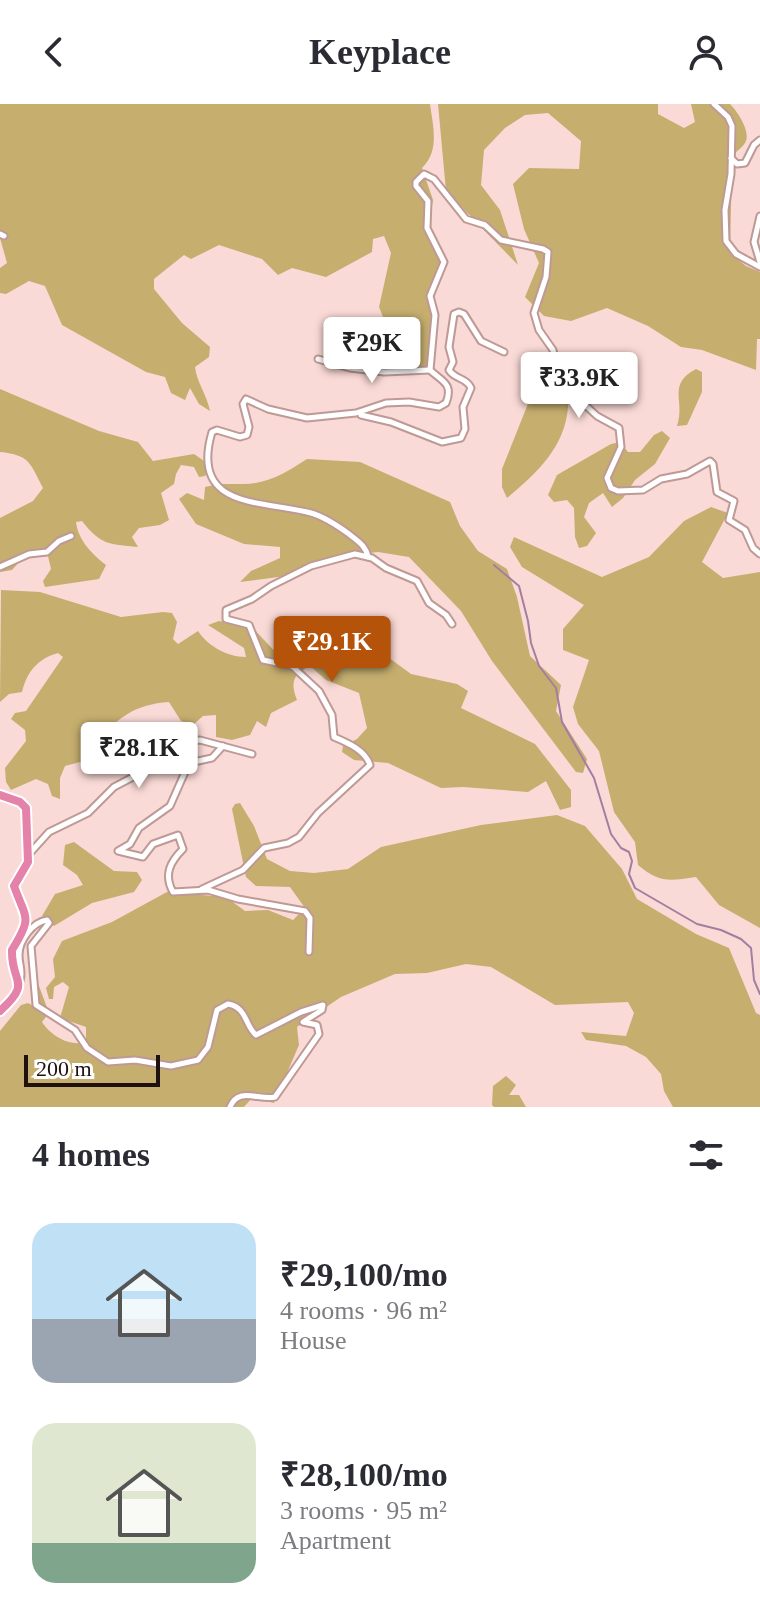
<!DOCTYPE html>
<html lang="en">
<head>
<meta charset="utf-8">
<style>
  :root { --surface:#fff; --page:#f7f7f7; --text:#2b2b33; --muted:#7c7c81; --accent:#b45309 }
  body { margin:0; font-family:"Times New Roman",serif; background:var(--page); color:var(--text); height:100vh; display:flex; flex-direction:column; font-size:30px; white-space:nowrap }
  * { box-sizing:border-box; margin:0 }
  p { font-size:26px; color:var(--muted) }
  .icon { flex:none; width:44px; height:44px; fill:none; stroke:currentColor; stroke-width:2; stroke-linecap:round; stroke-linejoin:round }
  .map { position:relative; height:1003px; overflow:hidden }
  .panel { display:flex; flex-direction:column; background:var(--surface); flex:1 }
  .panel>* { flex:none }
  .scale { position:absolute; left:24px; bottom:20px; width:136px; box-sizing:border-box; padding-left:8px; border:4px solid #1e110f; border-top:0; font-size:22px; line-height:28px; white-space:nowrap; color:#1e110f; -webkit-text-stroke:6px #fff; paint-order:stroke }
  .price { position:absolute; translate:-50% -68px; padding:0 18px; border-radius:8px; background:#fff; color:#222; font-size:26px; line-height:52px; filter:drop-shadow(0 2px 4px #0008) }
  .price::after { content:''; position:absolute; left:50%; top:48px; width:24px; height:18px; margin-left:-12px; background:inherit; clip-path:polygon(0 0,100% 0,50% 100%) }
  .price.active { background:var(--accent); color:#fff }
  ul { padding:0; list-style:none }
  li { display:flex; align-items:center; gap:24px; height:200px; padding:0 32px }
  li span { display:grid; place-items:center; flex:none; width:224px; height:160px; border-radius:24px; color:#555 }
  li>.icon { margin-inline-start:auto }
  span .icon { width:96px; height:96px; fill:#fffc; stroke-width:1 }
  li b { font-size:34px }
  h2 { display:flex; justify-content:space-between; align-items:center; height:96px; padding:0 32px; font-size:34px }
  header { display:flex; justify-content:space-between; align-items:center; height:104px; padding:0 32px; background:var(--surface); font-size:36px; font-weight:700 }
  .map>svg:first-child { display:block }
  .forest { fill:#c6ae6f }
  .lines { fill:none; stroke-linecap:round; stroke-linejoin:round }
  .stream { stroke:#a27ea1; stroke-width:2 }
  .minor-casing { stroke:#be9995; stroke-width:9 }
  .highway-casing { stroke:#fff; stroke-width:12 }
  .minor { stroke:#fff; stroke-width:5 }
  .highway { stroke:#e482aa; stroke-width:8 }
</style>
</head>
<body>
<header><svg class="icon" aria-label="back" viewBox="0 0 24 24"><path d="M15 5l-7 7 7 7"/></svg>Keyplace<svg class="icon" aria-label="person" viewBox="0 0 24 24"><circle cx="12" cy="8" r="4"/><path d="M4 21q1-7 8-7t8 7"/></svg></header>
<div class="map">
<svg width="760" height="1003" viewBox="0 0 760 1003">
  <rect width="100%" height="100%" fill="#fadad6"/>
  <g class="forest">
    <path d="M0,0h430c3,22 10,47 -8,64l11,32 -5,26 8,11 7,26 -10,38 4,22 -6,41 -10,7 -6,-3v-29l-7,-12 -23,-5 -6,-15 12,-54 -7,-17 -11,3 -1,13 -46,25 -34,-9 -14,7 -16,-16 -43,-14 -28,14 -7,-4 -30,24v10l28,34 28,24 -1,10 -14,10c2,16 12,28 15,44l-11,-7 -9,-16 -5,12 -14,-7 -6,-16 -19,-5 -84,-47 -17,-39 -16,-5 -23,13 -6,-1v-25l7,-5 -7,-25z"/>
    <path d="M438,0h220v10l26,14 11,-6 -4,-18h39c7,7 20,26 16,37 -2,5 -10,11 -14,15l-2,97 16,13 14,6v67h-3l-1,31 -54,-20 -21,-3 -33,-21 -41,-18 -36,13 -27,-5 -19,-19 14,-34 -15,-34 -11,-45 16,-16 50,1 2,-28 -33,-28 -23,2 -20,13 -21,22 -3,35 19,25 18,55 -72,-74z"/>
    <path d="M696,265l6,3v20l-15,33 -10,1c9,-25 -11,-41 19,-57z"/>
    <path d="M555,271c12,8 14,19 13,32 -3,40 -31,66 -61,91l-5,-11v-18l35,-88z"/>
    <path d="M0,285l99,42 39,11 15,19 41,-7 16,11 -5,11 -6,1 -5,-10 -13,-2 -5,9 -2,10 -13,9 8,27 -9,5 -21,3 -7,9 6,10c-30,-3 -37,-2 -56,-26l-6,1c2,18 16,32 30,43l-7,14 -54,8 -2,-6 8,-12 -3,-13 -18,-6 -18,20 -12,2v-54l33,-17 10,-13c-13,-25 -13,-33 -43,-36z"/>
    <polygon points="662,327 670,334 655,360 635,376 623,394 612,403 603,389 589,399 584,413 596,429 587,442 579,444 575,433 574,404 567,396 554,398 548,391 557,371 611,340 620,338 628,348 640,348 654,331"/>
    <path d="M307,355l53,3 90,40 10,24 18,25 29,18 10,28 13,59 31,29 -5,26 31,48 -4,14 -7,-1 -84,-111 -31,-50 -52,-54 -31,-5 -35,4 -50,19 -53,7 11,-11 29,-13v-11l-36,-3 -48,-20 -17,-25 8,-6 17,7 1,-13c14,-4 24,-3 38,-3 25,0 44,-12 64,-25z"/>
    <path d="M711,403l17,6 -26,49 21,16 37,-6v356l-41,-23 -23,-28c-27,4 -37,6 -58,-12l-3,-23 -21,-30 -15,-61 -21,-27 -5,-17 16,-47 -26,-10v-21l21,-24 -62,-38 -12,-20 4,-10 88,40 47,-20 35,-36z"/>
    <path d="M1,486l39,2 81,25 42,-5 9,1 5,9 -4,17 5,5 20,-13c10,15 29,26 48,26l-2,-9 -36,-23 11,-4 32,5 29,31 24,-2 23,-26 24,1 60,44 46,10 11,7 -7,17 74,36 36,46v17l-11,3 -14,-29 -18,11 -65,-5 -22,1 -53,-25 -34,-3 -12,-8 1,-6 14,-7 10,-11 -8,-35 -33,-13 -16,-14c-17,8 -20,17 -13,34l-26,13 -5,14 -9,-6 -7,14 -18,5 -16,-3v-22l-13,1 -10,9 -12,-4 -12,-19c-33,2 -54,16 -73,43l6,15 -6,7 -16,-5 -15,4 -5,12v21l-8,-3 -4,-12 -12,-5 -25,11 -5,-8 -1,-14 21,-27 -1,-11 -14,-11 4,-6 11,-2 37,-54 -5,-4c-21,6 -31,19 -36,39l-13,2 -9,8z"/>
    <path d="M240,699l14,23 13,33 23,12 24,2 34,-4 33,-22 100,-22 76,-10 28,11 37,43 15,30 59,35 33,14 27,65 4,2v92h-87l-9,-16 -3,-17 -15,-17 -20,-11 -40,-6 -5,-8 45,4 8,-23 -6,-11 -73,3 -64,-38 -25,-3 -39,9 -32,1 -54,23 -44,30 2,18 -25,58 -22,-5 -8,9h-244v-76l21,-26 7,-2 9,5 -2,-23 4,1 10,27 -7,9c9,14 28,25 44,20v-15l-26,-9 9,-31 -6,-5 -9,5 -1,12h-4l-3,-11 9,-11 -2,-18 9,-18 50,-19 55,-30 59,5 19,14 23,-1 25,10 12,-12 -15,-21 -34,-1 -10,-9 -14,-68 3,-5z"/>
    <polygon points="74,738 114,767 137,768 142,776 134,788 92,799 54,822 42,812 55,790 83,781 77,771 63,761 65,741"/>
    <polygon points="506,972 516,981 509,991 519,991 526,1003 494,1003 492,1001 493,982"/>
  </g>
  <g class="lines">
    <polyline class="stream" points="494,461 519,482 528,517 531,539 539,562 556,584 562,618 594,674 611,730 621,744 629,748 632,757 629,770 635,784 697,820 721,826 741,835 751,844 754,876 760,890"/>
    <defs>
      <g id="minor">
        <polyline points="714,0 728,13 732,22 731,70 725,106 726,137 736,150 760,163"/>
        <polyline points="731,54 737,60 745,59 754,41 760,36"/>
        <polyline points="760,112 754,138 760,158"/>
        <polyline points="0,130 4,132"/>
        <polyline points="318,255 350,264 384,268 430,266"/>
        <path d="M361,311l30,7 51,20 19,-4 4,-9 -2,-22 8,-19c-4,-10 -17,-9 -22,-18l4,-8 -4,-15 5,-33 5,-2 5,2 17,27 23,11"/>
        <path d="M368,453c-2,-11 -10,-16 -19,-23 -11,-8 -24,-17 -38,-21 -48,-13 -122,-3 -99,-81l5,-2 23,7 7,-2 2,-8 -6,-23 3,-5 22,10 39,9 49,-5 30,-10 23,-1 30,5 7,-4c8,-20 -5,-22 -16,-33l5,-55 -5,-19 14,-34 -17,-34 1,-27 -12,-15v-4l8,-8 10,5 32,40 19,6 16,15 42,9 5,3 -2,25 -12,36 5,17 14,20 6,24 10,16 28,26 22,12 2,19 -14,31 4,10 7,3 25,-1 18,-11 26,-5 23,-13 3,3 4,28 17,9 -5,19 16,10 8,18 7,6"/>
        <polyline points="0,463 29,450 47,448 59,437 71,432"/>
        <path d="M223,642l-11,12 -23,5 -19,43 -31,22 -9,16 -12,7 25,6 10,-13 25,-9 5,14c-12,12 -20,25 -10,43l35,-2 30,9 67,12 5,7 -1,34"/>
        <polyline points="30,749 49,728 88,709 114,683 135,672 153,649 167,640 200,636 252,650"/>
        <path d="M202,785l41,-19 21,-22 24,-5 11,-6 19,-24 52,-48c-5,-15 -22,-22 -36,-28l-2,-22 -13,-24 -27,-25 -29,-6 -14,-35 -23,-6v-9l26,-11 19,-13 40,-20 44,-12 17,4 14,10 31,13 12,22 17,12 6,9"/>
        <path d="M20,877c3,-11 -1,-15 -1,-26 0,-15 14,-33 28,-35l2,3 -18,23 5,59 39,25 12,18 21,14 27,-2 36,6 27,-6 10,-13 9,-37 11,-6c19,3 17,22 28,31l45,-23 22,-7 -1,5 -19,12 14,3 2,9 -44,63c-16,4 -36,-11 -45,10"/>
      </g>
      <path id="highway" d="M0,691l20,7 6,6 2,54 -14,24c12,34 19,30 -2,64 -1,34 21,31 -12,61"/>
    </defs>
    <use href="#minor" class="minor-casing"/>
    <use href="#highway" class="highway-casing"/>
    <use href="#minor" class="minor"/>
    <use href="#highway" class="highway"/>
  </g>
</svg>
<div class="scale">200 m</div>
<b class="price" style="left:372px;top:281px">₹29K</b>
<b class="price" style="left:579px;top:316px">₹33.9K</b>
<b class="price active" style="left:332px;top:580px">₹29.1K</b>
<b class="price" style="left:139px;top:686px">₹28.1K</b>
</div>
<section class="panel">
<h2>4 homes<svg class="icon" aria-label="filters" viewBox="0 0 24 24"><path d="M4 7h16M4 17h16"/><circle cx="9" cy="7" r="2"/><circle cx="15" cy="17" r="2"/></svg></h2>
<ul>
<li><span style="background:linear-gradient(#bfe0f5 60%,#9aa5b1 0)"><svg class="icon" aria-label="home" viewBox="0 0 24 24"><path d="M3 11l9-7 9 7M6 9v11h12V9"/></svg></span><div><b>₹29,100/mo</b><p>4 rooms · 96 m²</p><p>House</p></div></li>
<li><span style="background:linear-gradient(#dfe7d0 75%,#7fa58c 0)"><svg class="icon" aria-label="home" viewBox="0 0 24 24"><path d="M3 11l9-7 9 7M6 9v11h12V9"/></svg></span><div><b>₹28,100/mo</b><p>3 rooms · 95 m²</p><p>Apartment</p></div></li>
</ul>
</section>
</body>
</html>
